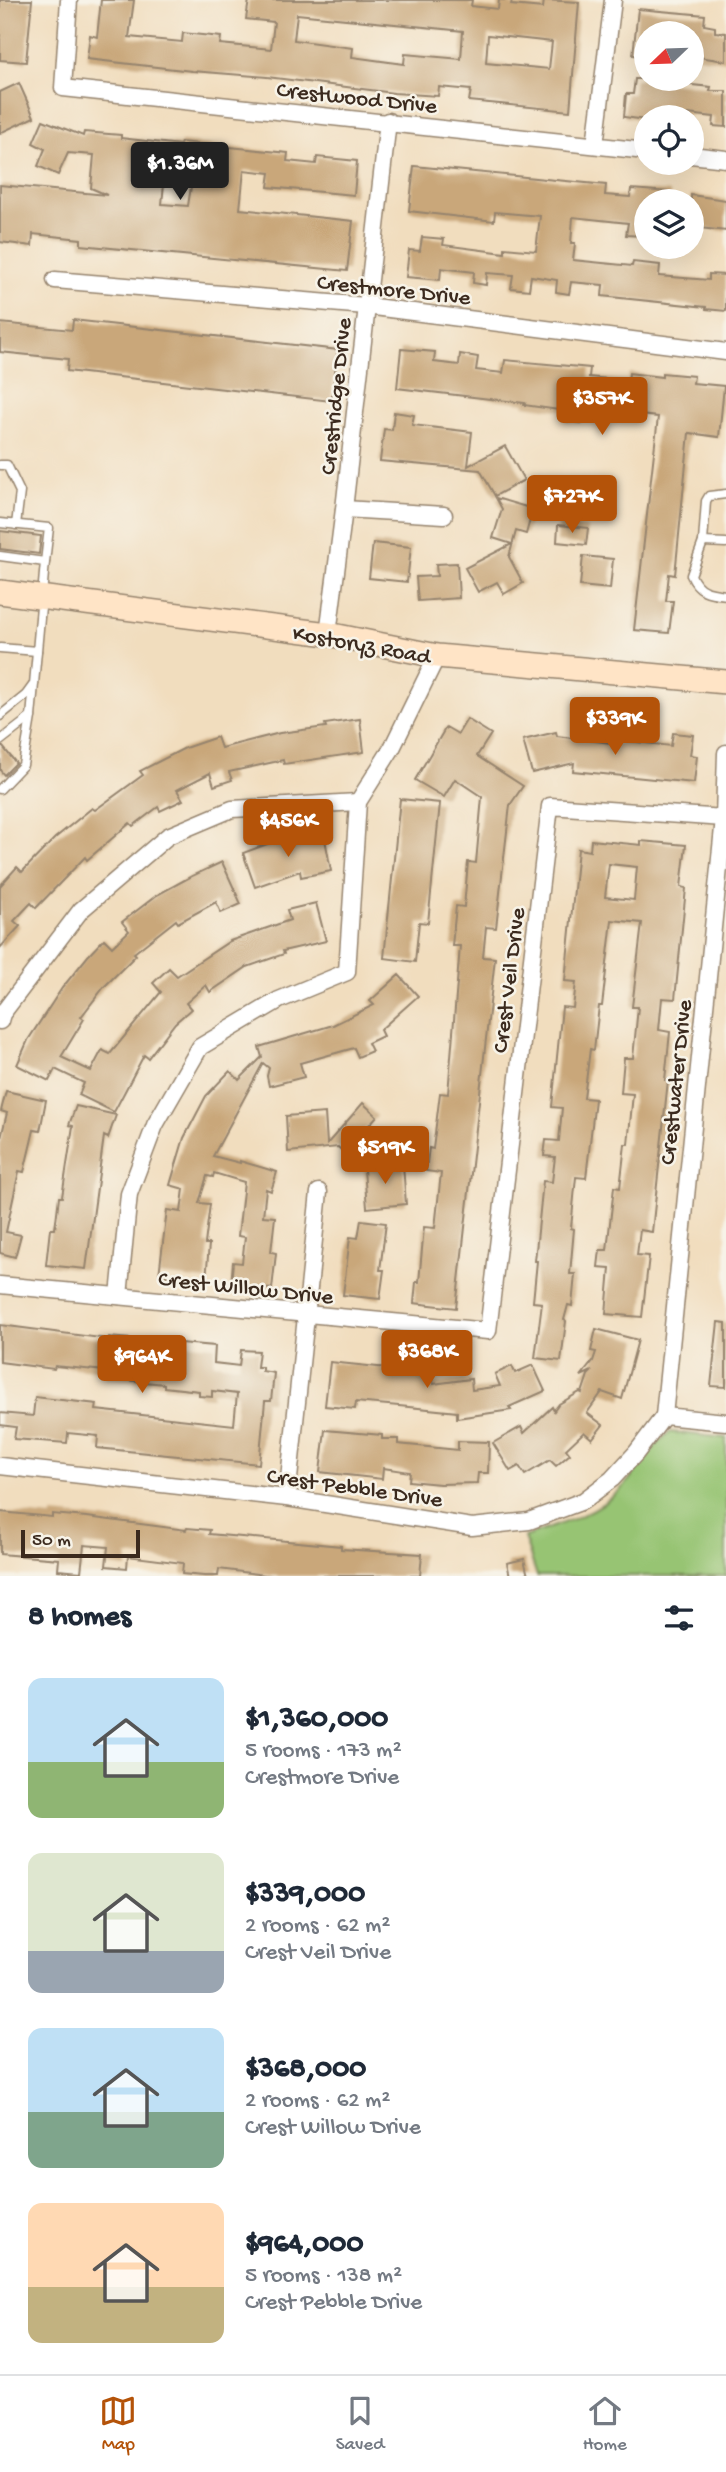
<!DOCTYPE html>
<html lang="en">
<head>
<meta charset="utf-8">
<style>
  :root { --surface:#fff; --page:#f6f6f7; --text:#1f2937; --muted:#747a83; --line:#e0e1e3; --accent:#b45309 }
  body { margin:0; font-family:"Gochi Hand",sans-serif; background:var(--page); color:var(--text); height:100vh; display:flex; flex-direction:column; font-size:26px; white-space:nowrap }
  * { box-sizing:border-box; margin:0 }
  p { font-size:23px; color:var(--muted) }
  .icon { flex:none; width:38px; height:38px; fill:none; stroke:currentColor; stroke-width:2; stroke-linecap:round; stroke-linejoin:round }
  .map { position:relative; height:1576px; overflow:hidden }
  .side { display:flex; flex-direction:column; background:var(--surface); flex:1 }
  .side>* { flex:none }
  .needle { width:46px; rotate:247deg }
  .tools { position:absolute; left:634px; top:21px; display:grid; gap:14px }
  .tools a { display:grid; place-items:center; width:70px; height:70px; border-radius:50%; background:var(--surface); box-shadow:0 7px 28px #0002; font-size:35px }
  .scale { position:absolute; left:21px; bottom:18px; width:119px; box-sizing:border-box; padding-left:7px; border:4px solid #3b2a1e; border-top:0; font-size:19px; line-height:24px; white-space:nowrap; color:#3b2a1e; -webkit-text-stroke:5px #f7f3e8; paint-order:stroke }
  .price { position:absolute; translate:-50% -60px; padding:0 16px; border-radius:7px; background:var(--accent); color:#fff; font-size:23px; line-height:46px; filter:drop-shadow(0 2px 4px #0008) }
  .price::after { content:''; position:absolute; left:50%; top:42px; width:21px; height:16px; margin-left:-10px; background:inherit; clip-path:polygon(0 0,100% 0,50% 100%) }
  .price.selected { background:#222; color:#fff }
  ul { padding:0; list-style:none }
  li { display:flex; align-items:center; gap:21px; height:175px; padding:0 28px }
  li span { display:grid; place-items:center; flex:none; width:196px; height:140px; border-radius:14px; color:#555 }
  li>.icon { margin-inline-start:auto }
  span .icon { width:84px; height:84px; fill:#fffc; stroke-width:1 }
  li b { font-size:30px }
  h2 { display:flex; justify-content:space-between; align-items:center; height:84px; padding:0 28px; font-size:30px }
  .tabs { display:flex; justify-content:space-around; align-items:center; height:98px; border-top:2px solid var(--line); background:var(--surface); font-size:19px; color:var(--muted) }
  .tabs a { display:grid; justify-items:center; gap:4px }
  .tabs .selected { color:var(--accent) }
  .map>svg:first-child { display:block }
  .green { fill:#97c473; stroke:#697748; stroke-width:2 }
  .building { fill:#c9a77a; fill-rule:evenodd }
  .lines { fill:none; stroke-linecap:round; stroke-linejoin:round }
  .service-casing { stroke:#96846e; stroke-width:11 }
  .minor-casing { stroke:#96846e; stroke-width:19 }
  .secondary-casing { stroke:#96846e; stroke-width:26 }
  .service { stroke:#fff; stroke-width:8 }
  .minor { stroke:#fff; stroke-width:16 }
  .secondary { stroke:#ffe4c6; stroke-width:23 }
  .labels { text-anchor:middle; stroke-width:5; stroke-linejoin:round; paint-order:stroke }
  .street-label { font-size:23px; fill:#3b2a1e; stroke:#f7f3e8 }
</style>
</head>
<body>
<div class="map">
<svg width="726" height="1576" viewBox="0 0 726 1576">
  <rect width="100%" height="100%" fill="#f7f3e8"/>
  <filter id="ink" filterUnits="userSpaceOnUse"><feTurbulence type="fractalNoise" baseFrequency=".0143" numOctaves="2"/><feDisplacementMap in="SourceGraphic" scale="14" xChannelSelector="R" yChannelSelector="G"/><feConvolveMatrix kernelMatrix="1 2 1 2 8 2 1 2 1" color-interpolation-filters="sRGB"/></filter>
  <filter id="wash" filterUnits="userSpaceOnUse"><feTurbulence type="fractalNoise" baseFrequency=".00686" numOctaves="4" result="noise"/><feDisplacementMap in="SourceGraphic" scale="28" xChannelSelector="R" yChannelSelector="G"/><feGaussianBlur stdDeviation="1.57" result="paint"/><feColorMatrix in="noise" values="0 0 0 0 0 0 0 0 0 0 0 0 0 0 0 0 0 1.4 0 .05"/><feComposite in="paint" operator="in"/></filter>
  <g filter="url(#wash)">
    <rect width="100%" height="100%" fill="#f1ddbe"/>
    <path class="green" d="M670,1432l56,6v138h-189l-13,-39c33,-12 71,-22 97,-48 17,-17 29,-42 49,-57z"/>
    <g id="blocks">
      <g class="building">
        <polygon points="0,0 32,0 26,62 0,60"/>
        <path d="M101,0h33l-5,37 53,5 1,-9 38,4 -1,7 51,5 3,-27 -28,-3 3,-19h223l-1,6 27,3 1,-9h13l-1,5 32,3 1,-8 35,2 -9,109 -101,-10 2,-11 -32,-3 -1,9 -44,-3 -127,-16 -75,-6 -105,-12 3,-24 7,2zM297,14l166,17 -2,28 -56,-5 -1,10 -52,-7 1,-9 -59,-8zM488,35l64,7 -3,27 -63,-6z"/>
        <polygon points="638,9 705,15 704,25 715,27 715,32 726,33 726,61 691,56 691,33 646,33 646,56 633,55"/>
        <polygon points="635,79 653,79 652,81 711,87 710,91 726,91 726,127 713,126 714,117 688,114 687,117 646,117 646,120 624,117 626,94 633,94"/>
        <polygon points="19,83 34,117 0,133 0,92"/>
        <path d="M43,120l40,16 1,-4 37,3v3l59,7 1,-3 107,11 -1,8 29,3 1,-7 40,4 -3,34 -86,-8 2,-14 -26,-3 -4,39 113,12 -6,50 -266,-26v-6l-48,-5 -1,12 -32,-4v-57l107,10 -16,-7 3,-33 -26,-2 -10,22 -20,-9 7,-17 -12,-6zM166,164l28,4 -6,38 -26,-2z"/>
        <polygon points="414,166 606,185 605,195 630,197 631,189 670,192 670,201 646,201 646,229 643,229 643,236 626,235 628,223 573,217 571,243 575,243 573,260 632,266 633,262 660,265 659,276 709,280 709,274 726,275 726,311 706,309 706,307 602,296 603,285 571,282 569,294 556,292 557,280 531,276 529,290 511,288 513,275 487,273 486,285 473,283 474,272 441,268 440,280 406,277 409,250 420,251 422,237 444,239 443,245 505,253 505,248 536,251 540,216 495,212 494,221 409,211"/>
        <polygon points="691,195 726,200 726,231 691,227"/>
        <polygon points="73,320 338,350 331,401 67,371 68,359 0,352 0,323 72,330"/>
        <polygon points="401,349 435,352 434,362 459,365 460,354 478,357 476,370 503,373 505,360 590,368 589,377 628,381 629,373 662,377 662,373 694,376 693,383 724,386 719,437 689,433 675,575 669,574 666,601 673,601 669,633 634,630 658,417 582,409 581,423 565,421 566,411 524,405 525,403 397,388"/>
        <polygon points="394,412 414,415 412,425 472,432 468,466 505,446 524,480 495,496 480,470 380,461 384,429 392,430"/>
        <polygon points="496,498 533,509 526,534 516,531 509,557 523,583 504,594 497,582 478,592 465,568 512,544 493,538 502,509"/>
        <polygon points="558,525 588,528 586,545 557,542"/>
        <polygon points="0,531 41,536 39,554 0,549"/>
        <polygon points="373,543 411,547 407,582 369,578"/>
        <polygon points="583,556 613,559 610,589 580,586"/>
        <polygon points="457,563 459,598 418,601 416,577 437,576 436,564"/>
        <polygon points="360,719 364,752 284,764 283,760 229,772 232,780 214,786 210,773 177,790 183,800 160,811 158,807 133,826 130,823 87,860 85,857 36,908 31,903 14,921 20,926 0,948 0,886 17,867 22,872 55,838 92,808 95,810 143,775 140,771 185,748 217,737 221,748 280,733 326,727 325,724"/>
        <polygon points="467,719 491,734 477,756 523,786 510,805 496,928 486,927 483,957 495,958 456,1308 414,1303 416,1282 419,1282 424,1227 435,1228 441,1173 426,1171 429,1148 433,1149 440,1093 448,1094 460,946 452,946 456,906 464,907 468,862 476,863 482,797 455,779 444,797 415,780 446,727 458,734"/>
        <polygon points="556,732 557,736 619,744 619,740 671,746 673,733 693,735 690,755 697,756 694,783 573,771 574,763 532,773 523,740"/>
        <polygon points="0,747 3,747 16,763 4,775 0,770"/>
        <polygon points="400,799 440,803 428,923 419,922 415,962 384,958"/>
        <polygon points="313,833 315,841 325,839 331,871 301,877 300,871 255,887 243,853 284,838"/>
        <path d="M591,840l50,5v-4l45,4 -5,42 5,1 -11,111 -13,-1 -3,32 11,2 -5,48h3l-16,152 -12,-2 -3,25 12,1 -7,61 -36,-3 4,-46 -12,-1 2,-17h7l7,-63 6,1 5,-44h3l5,-50 -12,-1 3,-35h9l5,-51h-6l10,-84 -30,-3 -10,86h-3l-5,44 -4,-1 -6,49 11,1 -9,79 -10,-1 -5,51 3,1 -4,45h5l-3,32 -4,-1 -4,15 2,1 -5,40 -26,-3 7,-55 -9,-1 4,-41h-2l8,-80 9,1 3,-25 -11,-1 2,-16 13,1 3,-33 -10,-1 10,-100 11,1 3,-26 -11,-1 13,-132 12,2zM609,864l28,3 -3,33 -29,-3z"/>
        <polygon points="222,862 241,904 221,913 216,902 178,923 176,920 134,953 136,955 104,987 81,1017 84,1019 61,1057 91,1071 102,1050 110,1054 161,992 153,983 169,968 177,976 230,941 290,920 287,910 316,903 326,941 283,951 284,954 247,967 210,992 206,985 186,1003 191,1009 175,1023 148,1058 144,1055 114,1112 79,1095 84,1083 55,1069 49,1081 17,1065 28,1040 62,988 88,956 104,939 112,947 129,931 122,922 157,895 192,876"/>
        <polygon points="399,975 418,996 380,1030 383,1036 368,1043 372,1051 358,1057 354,1048 300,1063 304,1077 269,1086 267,1076 269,1068 263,1063 213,1156 240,1163 240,1161 277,1172 271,1191 266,1189 263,1216 275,1217 271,1252 276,1253 272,1289 231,1285 233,1262 242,1263 245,1237 238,1236 244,1182 214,1173 213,1177 207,1176 199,1203 210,1204 205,1244 209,1244 206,1280 159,1275 167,1210 181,1212 184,1189 170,1185 184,1138 206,1096 230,1071 239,1080 262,1057 259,1047 333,1025 374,1005 370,1001"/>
        <polygon points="6,1091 46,1100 40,1131 34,1130 24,1172 19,1171 6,1232 21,1235 15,1257 0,1253 0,1142 7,1113 1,1111"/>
        <polygon points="363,1103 377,1116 361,1134 369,1141 352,1160 338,1147 288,1152 286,1116 325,1113 327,1144"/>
        <polygon points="76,1106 116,1115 108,1138 104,1136 86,1269 46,1265 50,1229 55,1229 59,1197 62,1197 73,1126 69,1125"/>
        <polygon points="403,1165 406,1204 367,1208 364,1169"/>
        <polygon points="361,1220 386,1223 380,1270 384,1270 380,1299 343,1295 350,1237 358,1238"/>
        <polygon points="718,1322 726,1323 726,1387 711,1386"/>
        <polygon points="0,1325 108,1339 109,1337 215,1346 214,1363 239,1366 241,1350 259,1351 257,1367 262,1367 262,1371 274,1373 271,1401 265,1401 259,1464 97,1448 98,1436 68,1433 67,1443 14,1439 16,1427 0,1425 0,1413 33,1416 35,1397 97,1404 96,1410 234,1425 237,1394 212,1391 212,1397 199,1396 199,1391 164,1387 164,1384 105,1378 105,1371 55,1366 54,1369 0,1362"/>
        <polygon points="596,1329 638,1340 622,1399 602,1392 587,1413 603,1425 592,1439 584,1432 566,1449 570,1454 556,1466 550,1460 525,1475 519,1466 510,1471 493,1443 521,1427 524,1433 552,1407 554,1411 559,1404 580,1392 582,1393 588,1375 592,1371 581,1376 593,1361 596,1352 591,1351"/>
        <polygon points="330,1362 434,1373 433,1384 471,1379 472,1390 500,1386 495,1374 512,1366 515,1373 533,1365 545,1391 509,1407 511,1410 457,1418 457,1412 399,1406 356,1402 355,1409 325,1406"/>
        <polygon points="325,1430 382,1435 382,1439 398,1439 398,1444 458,1450 458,1441 489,1442 488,1473 478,1473 477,1483 440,1484 409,1481 410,1472 383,1468 382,1479 320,1472"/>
        <polygon points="0,1512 52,1517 52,1514 87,1517 186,1530 187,1528 210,1530 209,1534 341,1546 341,1549 422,1554 420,1576 273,1576 219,1569 218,1576 204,1576 182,1574 183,1563 128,1556 127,1568 106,1566 108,1547 84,1545 81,1572 58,1570 59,1559 0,1554"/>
        <polygon points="524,1559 528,1576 510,1576 507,1563"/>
      </g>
    </g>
  </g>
  <g filter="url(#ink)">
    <use href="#blocks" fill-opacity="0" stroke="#96846e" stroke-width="2"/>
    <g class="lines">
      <defs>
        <g id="service">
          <polyline points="0,465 7,465 20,492 16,525"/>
          <path d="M726,494l-17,2 -3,5 -3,41 -12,33c7,17 18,18 35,20"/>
          <polyline points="0,523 49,528 45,562"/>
          <polyline points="703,542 726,543"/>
          <polyline points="0,556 45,562 37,651 0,648"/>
          <polyline points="0,716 26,695 34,684"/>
          <polyline points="0,741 31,717"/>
          <polyline points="0,789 23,765 31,717 37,651"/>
        </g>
        <g id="minor">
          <polyline points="69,0 63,88 646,151"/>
          <polyline points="595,145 613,0"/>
          <polyline points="691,155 726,159"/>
          <polyline points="55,280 366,306 726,352"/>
          <polyline points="344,509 444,515"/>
          <polyline points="328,634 344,509 388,121"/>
          <polyline points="0,1021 2,1014 81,910 168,836 232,809 358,802"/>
          <polyline points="0,1285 488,1331 550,806 724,818"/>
          <polyline points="119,1296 129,1194 155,1125 200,1047 279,1000 347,972 358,802 392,748 437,656"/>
          <polyline points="664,1416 724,818 726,753"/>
          <polyline points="664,1416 726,1422"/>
          <polyline points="0,1466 287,1498 472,1527 529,1521 583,1501 612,1479 636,1453 664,1416"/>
          <polyline points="287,1498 319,1192"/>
        </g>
        <polyline id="secondary" points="0,592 328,634 437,656 726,682"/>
      </defs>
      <use href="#service" class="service-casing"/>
      <use href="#minor" class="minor-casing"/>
      <use href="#secondary" class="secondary-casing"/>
      <use href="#service" class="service"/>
      <use href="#minor" class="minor"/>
      <use href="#secondary" class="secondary"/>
    </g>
  </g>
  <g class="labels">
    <g class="street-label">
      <text transform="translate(357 96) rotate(6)" y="8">Crestwood Drive</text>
      <text transform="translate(394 288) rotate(6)" y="8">Crestmore Drive</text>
      <text transform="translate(334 396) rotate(-84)" y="8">Crestridge Drive</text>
      <text transform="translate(362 643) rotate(10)" y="8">Kostoryz Road</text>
      <text transform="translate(507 980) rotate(-83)" y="8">Crest Veil Drive</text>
      <text transform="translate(674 1082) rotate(-84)" y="8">Crestwater Drive</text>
      <text transform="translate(246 1286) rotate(6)" y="8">Crest Willow Drive</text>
      <text transform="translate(355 1486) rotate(8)" y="8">Crest Pebble Drive</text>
    </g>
  </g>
</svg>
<div class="tools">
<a><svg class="needle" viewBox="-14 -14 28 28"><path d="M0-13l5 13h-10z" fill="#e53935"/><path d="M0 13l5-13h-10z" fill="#747a83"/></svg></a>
<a><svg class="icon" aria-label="locate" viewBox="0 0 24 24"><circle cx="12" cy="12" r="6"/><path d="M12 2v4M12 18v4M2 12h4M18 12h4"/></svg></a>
<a><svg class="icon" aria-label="layers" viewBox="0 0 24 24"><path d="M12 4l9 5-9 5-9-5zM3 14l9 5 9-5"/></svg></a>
</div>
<div class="scale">50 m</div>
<b class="price selected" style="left:180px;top:202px">$1.36M</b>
<b class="price" style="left:602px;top:437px">$357K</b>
<b class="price" style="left:572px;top:535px">$727K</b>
<b class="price" style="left:615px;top:757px">$339K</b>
<b class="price" style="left:288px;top:859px">$456K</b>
<b class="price" style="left:385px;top:1186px">$519K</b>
<b class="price" style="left:427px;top:1390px">$368K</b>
<b class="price" style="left:142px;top:1395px">$964K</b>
</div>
<section class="side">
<h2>8 homes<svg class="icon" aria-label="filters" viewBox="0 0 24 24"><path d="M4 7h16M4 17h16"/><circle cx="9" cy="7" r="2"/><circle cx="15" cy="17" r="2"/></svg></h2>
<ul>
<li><span style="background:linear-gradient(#bfe0f5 60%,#8fb573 0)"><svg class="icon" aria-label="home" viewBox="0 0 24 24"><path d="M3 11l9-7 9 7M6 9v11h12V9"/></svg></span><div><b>$1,360,000</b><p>5 rooms · 173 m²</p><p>Crestmore Drive</p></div></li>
<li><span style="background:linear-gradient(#dfe7d0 70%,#9aa5b1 0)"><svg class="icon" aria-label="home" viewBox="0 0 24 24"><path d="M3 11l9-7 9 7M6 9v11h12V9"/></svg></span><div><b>$339,000</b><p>2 rooms · 62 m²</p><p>Crest Veil Drive</p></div></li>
<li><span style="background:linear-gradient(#bfe0f5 60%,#7fa58c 0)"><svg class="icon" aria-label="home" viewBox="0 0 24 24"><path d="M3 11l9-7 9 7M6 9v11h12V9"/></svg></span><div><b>$368,000</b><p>2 rooms · 62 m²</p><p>Crest Willow Drive</p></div></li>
<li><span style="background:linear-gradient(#ffd9b3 60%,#c2b280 0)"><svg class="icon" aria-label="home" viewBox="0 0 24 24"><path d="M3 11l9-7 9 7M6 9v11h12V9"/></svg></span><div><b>$964,000</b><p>5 rooms · 138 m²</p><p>Crest Pebble Drive</p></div></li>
</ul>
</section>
<nav class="tabs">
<a class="selected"><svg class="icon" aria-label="map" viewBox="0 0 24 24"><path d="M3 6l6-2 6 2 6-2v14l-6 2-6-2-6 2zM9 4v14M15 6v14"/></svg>Map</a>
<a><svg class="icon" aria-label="saved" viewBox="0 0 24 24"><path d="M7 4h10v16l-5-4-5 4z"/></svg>Saved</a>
<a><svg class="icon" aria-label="home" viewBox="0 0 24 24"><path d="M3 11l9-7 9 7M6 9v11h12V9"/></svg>Home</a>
</nav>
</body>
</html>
